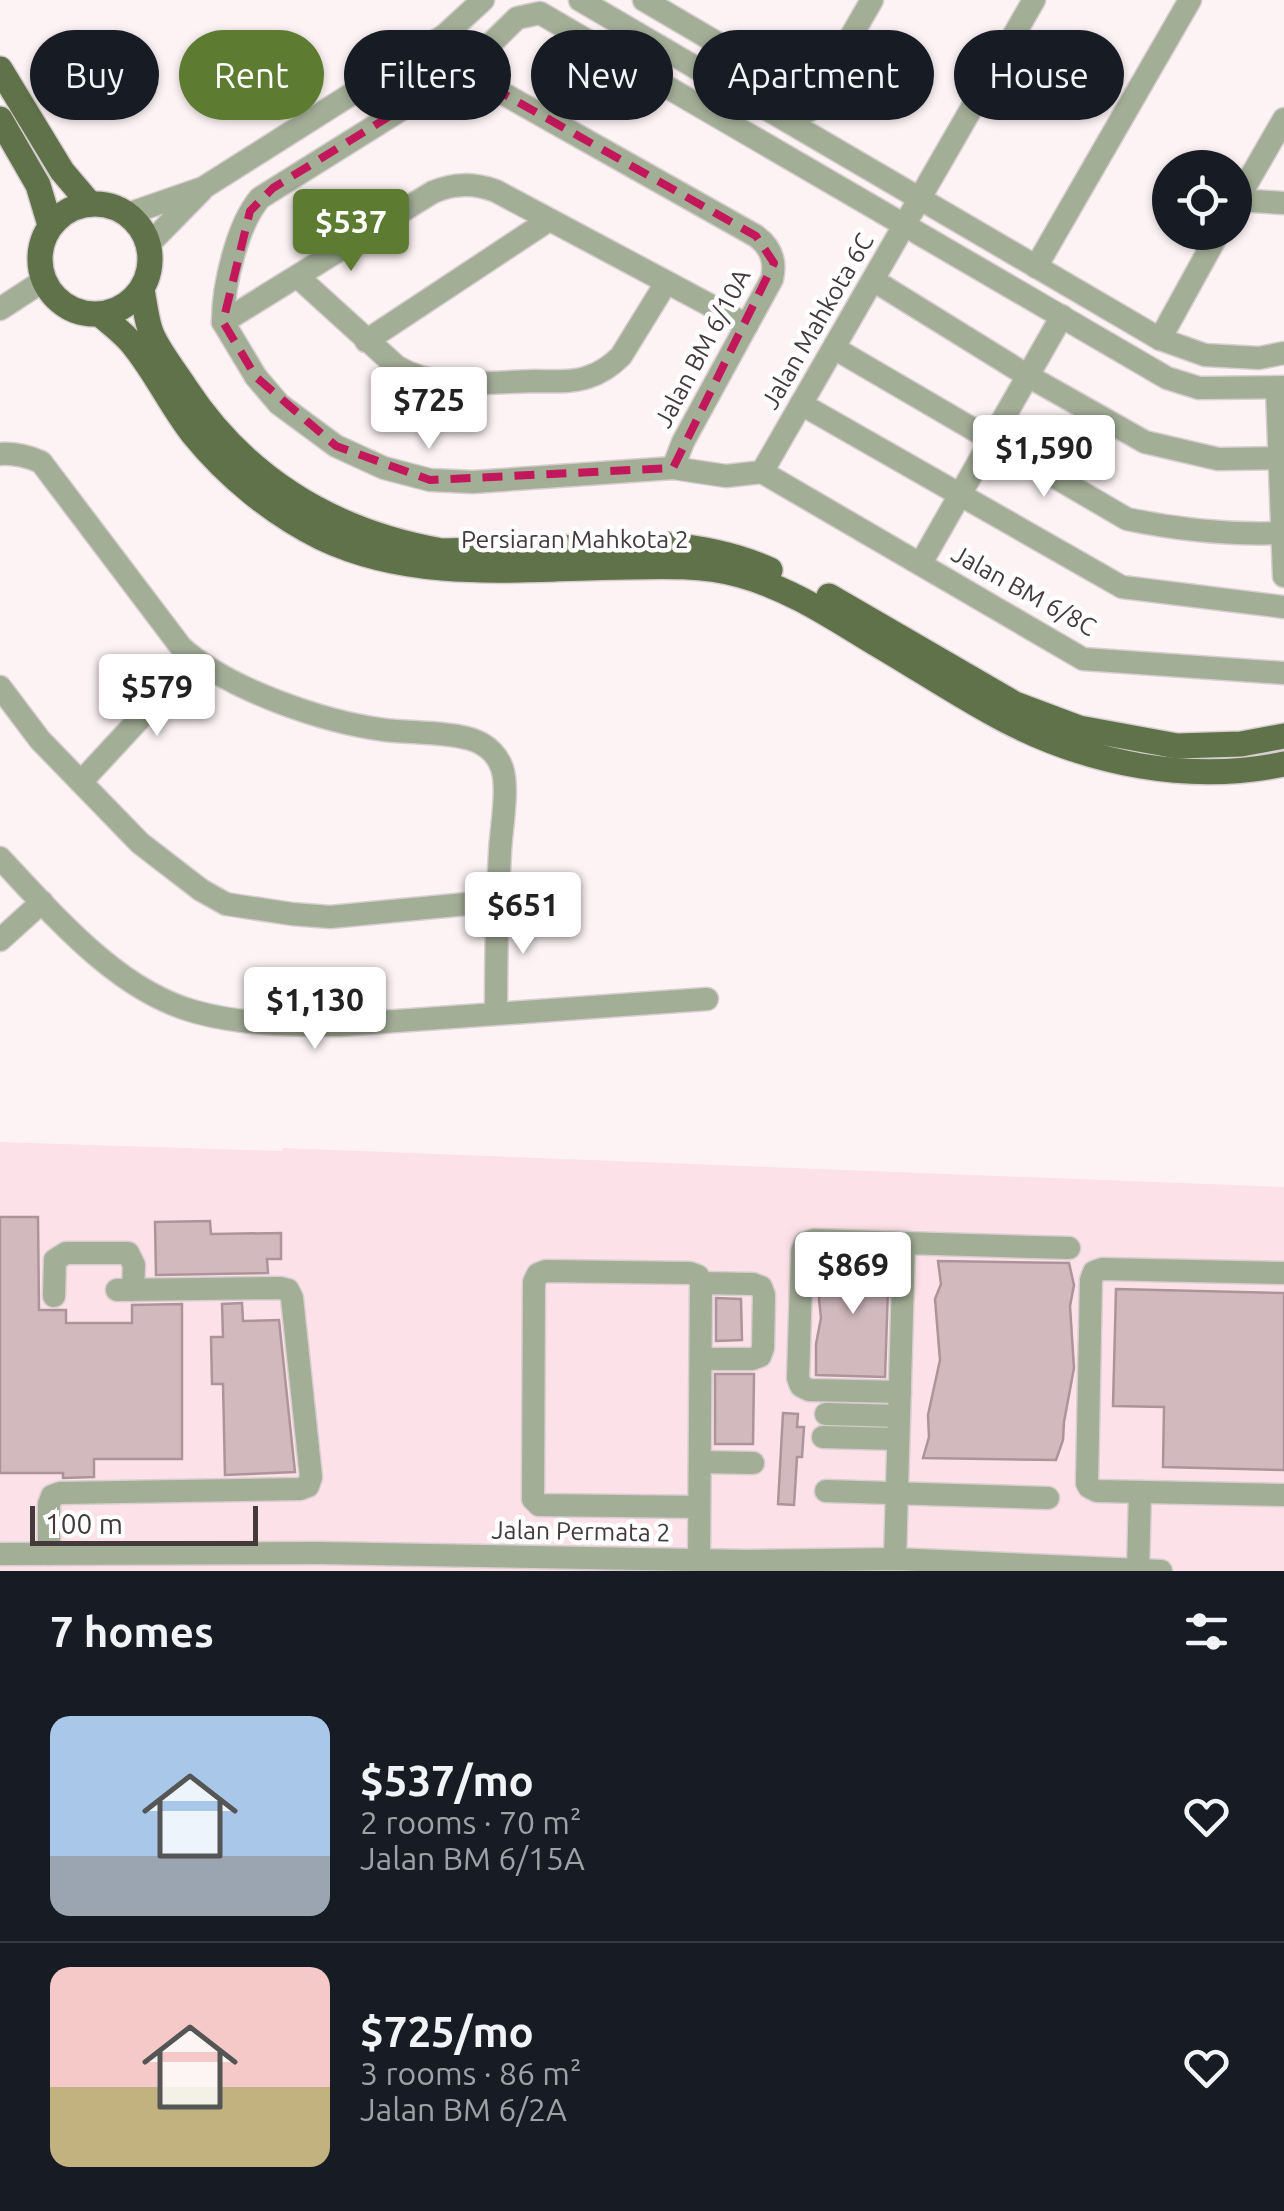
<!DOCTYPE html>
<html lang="en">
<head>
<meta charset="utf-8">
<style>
  :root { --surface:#171b24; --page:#242831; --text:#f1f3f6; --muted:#9ea1a6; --line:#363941; --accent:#5d7b31 }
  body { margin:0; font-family:Ubuntu,sans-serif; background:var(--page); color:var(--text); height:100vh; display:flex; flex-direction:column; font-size:38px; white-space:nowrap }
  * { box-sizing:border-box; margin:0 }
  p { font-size:32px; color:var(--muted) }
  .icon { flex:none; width:55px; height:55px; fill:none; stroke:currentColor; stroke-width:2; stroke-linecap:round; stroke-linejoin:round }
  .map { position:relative; height:1571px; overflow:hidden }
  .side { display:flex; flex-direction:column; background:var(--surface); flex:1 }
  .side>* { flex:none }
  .hud { position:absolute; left:30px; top:30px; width:1225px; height:90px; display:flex; gap:20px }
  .buttons { position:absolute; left:1152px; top:150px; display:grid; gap:20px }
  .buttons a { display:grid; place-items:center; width:100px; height:100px; border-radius:50%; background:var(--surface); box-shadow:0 2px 8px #0004; font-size:50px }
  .scale { position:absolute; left:30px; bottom:25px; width:228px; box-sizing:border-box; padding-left:10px; border:5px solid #443a3c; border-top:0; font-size:28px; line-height:35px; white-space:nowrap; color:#443a3c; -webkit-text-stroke:8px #fff; paint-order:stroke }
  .price { position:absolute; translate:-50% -85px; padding:0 22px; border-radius:10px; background:#fff; color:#222; font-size:32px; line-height:65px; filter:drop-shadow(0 2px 5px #0008) }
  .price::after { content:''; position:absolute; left:50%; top:60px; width:30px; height:22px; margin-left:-15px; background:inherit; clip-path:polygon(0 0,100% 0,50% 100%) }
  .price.on { background:var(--accent); color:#fff }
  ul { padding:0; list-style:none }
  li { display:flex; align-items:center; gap:30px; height:250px; padding:0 50px }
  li+li { border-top:2px solid var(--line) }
  li span { display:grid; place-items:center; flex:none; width:280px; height:200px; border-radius:20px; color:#555 }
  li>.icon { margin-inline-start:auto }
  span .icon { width:120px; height:120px; fill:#fffc; stroke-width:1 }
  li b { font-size:42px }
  h2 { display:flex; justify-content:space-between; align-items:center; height:120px; padding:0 50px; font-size:42px }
  .pill { padding:0 35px; border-radius:45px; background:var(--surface); box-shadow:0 2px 8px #0004; font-size:35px; line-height:90px }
  .pill.on { background:var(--accent); color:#fff }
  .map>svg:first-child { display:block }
  .built { fill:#fde1e8 }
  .building { fill:#d2b9be; stroke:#ac949a; stroke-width:2.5 }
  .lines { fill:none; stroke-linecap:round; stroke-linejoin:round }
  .minor-casing { stroke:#d8ced0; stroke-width:25 }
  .major-casing { stroke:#d8ced0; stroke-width:28 }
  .minor { stroke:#a3ae97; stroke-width:22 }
  .major { stroke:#607249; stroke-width:25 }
  .marked { fill:none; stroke:#c2185b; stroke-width:8; stroke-dasharray:20 12; stroke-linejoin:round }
  .labels { text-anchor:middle; stroke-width:9; stroke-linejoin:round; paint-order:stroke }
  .street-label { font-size:25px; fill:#443a3c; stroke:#fff }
</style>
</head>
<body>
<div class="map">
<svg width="1284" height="1571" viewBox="0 0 1284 1571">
  <rect width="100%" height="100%" fill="#fdf3f5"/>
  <polygon class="built" points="0,1142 282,1151 283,1148 1284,1187 1284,1571 0,1571"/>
  <g class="building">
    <polygon points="0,1217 38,1217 39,1310 66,1310 66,1323 132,1323 132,1305 182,1304 182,1459 94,1459 94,1477 63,1478 63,1473 0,1473"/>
    <polygon points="210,1221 211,1234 281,1233 281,1259 267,1259 268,1273 156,1275 155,1222"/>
    <polygon points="821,1255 889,1258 885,1377 816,1375 816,1344 821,1318 819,1299 823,1281"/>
    <polygon points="938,1261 1069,1263 1074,1285 1070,1306 1074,1368 1064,1422 1063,1440 1056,1460 923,1458 929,1437 928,1415 940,1360 935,1299 941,1284"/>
    <polygon points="1116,1289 1284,1293 1284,1470 1163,1467 1164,1407 1113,1406"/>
    <polygon points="716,1298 741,1299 742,1340 716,1341"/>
    <polygon points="242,1303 243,1321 279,1320 295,1472 225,1475 223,1384 212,1384 211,1337 223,1337 222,1304"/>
    <polygon points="715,1374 754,1374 753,1444 715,1444"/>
    <polygon points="783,1413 798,1414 797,1427 804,1427 802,1457 797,1457 794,1505 778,1504"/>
  </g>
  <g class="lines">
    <defs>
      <g id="minor">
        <polyline points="580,0 1160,339 1205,355 1259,358 1284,353"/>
        <polyline points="644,0 814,100"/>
        <path d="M463,71l293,165c15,11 20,25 16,43l-89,163 -10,26"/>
        <polyline points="808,111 872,0"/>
        <polyline points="1237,200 1284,203"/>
        <polyline points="1235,204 1284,119"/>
        <polyline points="128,214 203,188 445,35 483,0"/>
        <polyline points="149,244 201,191"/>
        <polyline points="1036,267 1190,0"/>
        <path d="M298,277l98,89c40,25 93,16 138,15 18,0 37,2 54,-4 13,-4 23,-11 33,-21l45,-73"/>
        <polyline points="873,280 1028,376 1145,442 1218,459 1284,458"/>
        <polyline points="0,309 43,281"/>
        <path d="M223,322c0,-36 14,-97 37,-124l203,-127 54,-53 23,-5 627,365 32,10 85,-1"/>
        <polyline points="223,322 256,377 279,404 336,446 384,468 430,480 473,482 673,468 726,476 762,472"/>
        <path d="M223,322l210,-130c22,-9 41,-9 63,-1l251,134"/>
        <polyline points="1160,339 1219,232"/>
        <polyline points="366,341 549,220"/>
        <path d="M834,348l293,171c52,11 105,16 157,14"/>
        <polyline points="1277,389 1284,576"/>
        <polyline points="801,404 1122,587 1284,607"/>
        <path d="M0,454c15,-1 27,2 41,8l140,185c46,42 142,75 204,83 24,3 70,2 91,11 12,5 22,15 26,27 7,21 -1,61 -2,84 -3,54 -4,107 -4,161"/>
        <polyline points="762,472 1083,659 1284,673"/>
        <polyline points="762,472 1034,0"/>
        <polyline points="921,563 1062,316"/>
        <polyline points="0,687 40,740 140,843 201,890 226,904 292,914 330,917 498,901"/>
        <polyline points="81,782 194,660"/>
        <path d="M0,858c54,57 117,133 196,154 47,13 96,13 144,13l367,-26"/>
        <polyline points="0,940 42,902"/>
        <polyline points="1284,1273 1102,1269 1094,1272 1091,1280 1087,1483 1089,1487 1097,1491 1284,1495"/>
        <polyline points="54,1296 55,1260 66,1253 128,1253 134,1265 133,1290"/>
        <polyline points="701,1359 752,1359 760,1356 763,1348 764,1295 761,1287 753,1284 701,1283"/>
        <polyline points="900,1392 809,1390 801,1386 798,1378 802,1251 805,1243 814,1240 904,1243"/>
        <polyline points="826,1414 899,1416"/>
        <polyline points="823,1437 898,1439"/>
        <polyline points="700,1462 753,1463"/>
        <polyline points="826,1491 1048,1498"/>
        <polyline points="0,1554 320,1553 746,1561 895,1559 1161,1571"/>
        <polyline points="49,1554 49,1504 52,1496 60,1493 300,1489 308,1486 311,1477 292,1298 288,1290 280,1288 117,1290"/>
        <polyline points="895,1559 904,1243 1069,1248"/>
        <polyline points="699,1560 701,1283 698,1276 690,1273 546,1271 538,1274 534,1282 533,1499 539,1505 699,1507"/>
        <polyline points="1138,1571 1140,1492"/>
      </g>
      <g id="major">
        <polyline points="0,69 62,171 90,204"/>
        <polyline points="0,119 38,185 50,225"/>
        <circle cx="95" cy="259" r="55"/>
        <path d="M142,290c3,14 4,31 10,45 8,18 22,35 33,52 61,93 148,145 257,164l225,-6c36,3 70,10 103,25"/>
        <path d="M101,315c11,10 24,19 33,31 22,27 37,60 59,88 34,42 80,80 129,104 95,45 203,30 305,29 37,-1 77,-2 113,8 49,13 92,42 135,68 43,25 86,54 130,77 85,44 185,64 279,44"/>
        <polyline points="829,596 1015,704 1079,728 1177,746 1241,744 1284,736"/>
      </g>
    </defs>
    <use href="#minor" class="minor-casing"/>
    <use href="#major" class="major-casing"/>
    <use href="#minor" class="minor"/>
    <use href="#major" class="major"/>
  </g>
  <path class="marked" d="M463,71l293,165 18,27 -101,205 -243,12 -94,-34 -80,-69 -33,-55 27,-111 23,-23z"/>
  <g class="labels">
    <g class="street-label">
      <text transform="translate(817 321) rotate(-60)" y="9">Jalan Mahkota 6C</text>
      <text transform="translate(702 348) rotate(-62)" y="9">Jalan BM 6/10A</text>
      <text x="575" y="548">Persiaran Mahkota 2</text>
      <text transform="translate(1024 590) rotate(29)" y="9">Jalan BM 6/8C</text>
      <text transform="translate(581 1531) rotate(1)" y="9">Jalan Permata 2</text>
    </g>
  </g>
</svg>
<div class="buttons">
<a><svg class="icon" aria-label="locate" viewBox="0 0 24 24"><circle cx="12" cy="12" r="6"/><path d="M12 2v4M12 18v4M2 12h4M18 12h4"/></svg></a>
</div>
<div class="scale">100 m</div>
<b class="price on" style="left:351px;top:274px">$537</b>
<b class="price" style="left:429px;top:452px">$725</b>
<b class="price" style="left:1044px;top:500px">$1,590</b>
<b class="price" style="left:157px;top:739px">$579</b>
<b class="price" style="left:523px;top:957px">$651</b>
<b class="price" style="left:315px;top:1052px">$1,130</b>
<b class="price" style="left:853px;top:1317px">$869</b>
<div class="hud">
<a class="pill">Buy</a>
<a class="pill on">Rent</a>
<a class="pill">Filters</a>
<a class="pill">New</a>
<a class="pill">Apartment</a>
<a class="pill">House</a>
</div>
</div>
<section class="side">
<h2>7 homes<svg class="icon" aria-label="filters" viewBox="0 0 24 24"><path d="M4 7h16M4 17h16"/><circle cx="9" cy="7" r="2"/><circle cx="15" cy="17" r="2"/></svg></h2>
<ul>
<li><span style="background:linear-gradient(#a9c7e8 70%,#9aa5b1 0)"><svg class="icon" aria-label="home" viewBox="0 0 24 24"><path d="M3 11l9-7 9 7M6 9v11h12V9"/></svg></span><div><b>$537/mo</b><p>2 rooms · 70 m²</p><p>Jalan BM 6/15A</p></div><svg class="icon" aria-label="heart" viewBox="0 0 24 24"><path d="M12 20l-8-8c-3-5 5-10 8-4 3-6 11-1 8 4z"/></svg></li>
<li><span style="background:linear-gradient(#f6c9c9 60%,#c2b280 0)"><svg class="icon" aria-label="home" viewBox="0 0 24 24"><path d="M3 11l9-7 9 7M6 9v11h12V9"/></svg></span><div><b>$725/mo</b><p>3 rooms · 86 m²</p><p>Jalan BM 6/2A</p></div><svg class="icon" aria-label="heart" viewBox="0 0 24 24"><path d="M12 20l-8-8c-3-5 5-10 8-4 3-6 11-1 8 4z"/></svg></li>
</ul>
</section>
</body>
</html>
